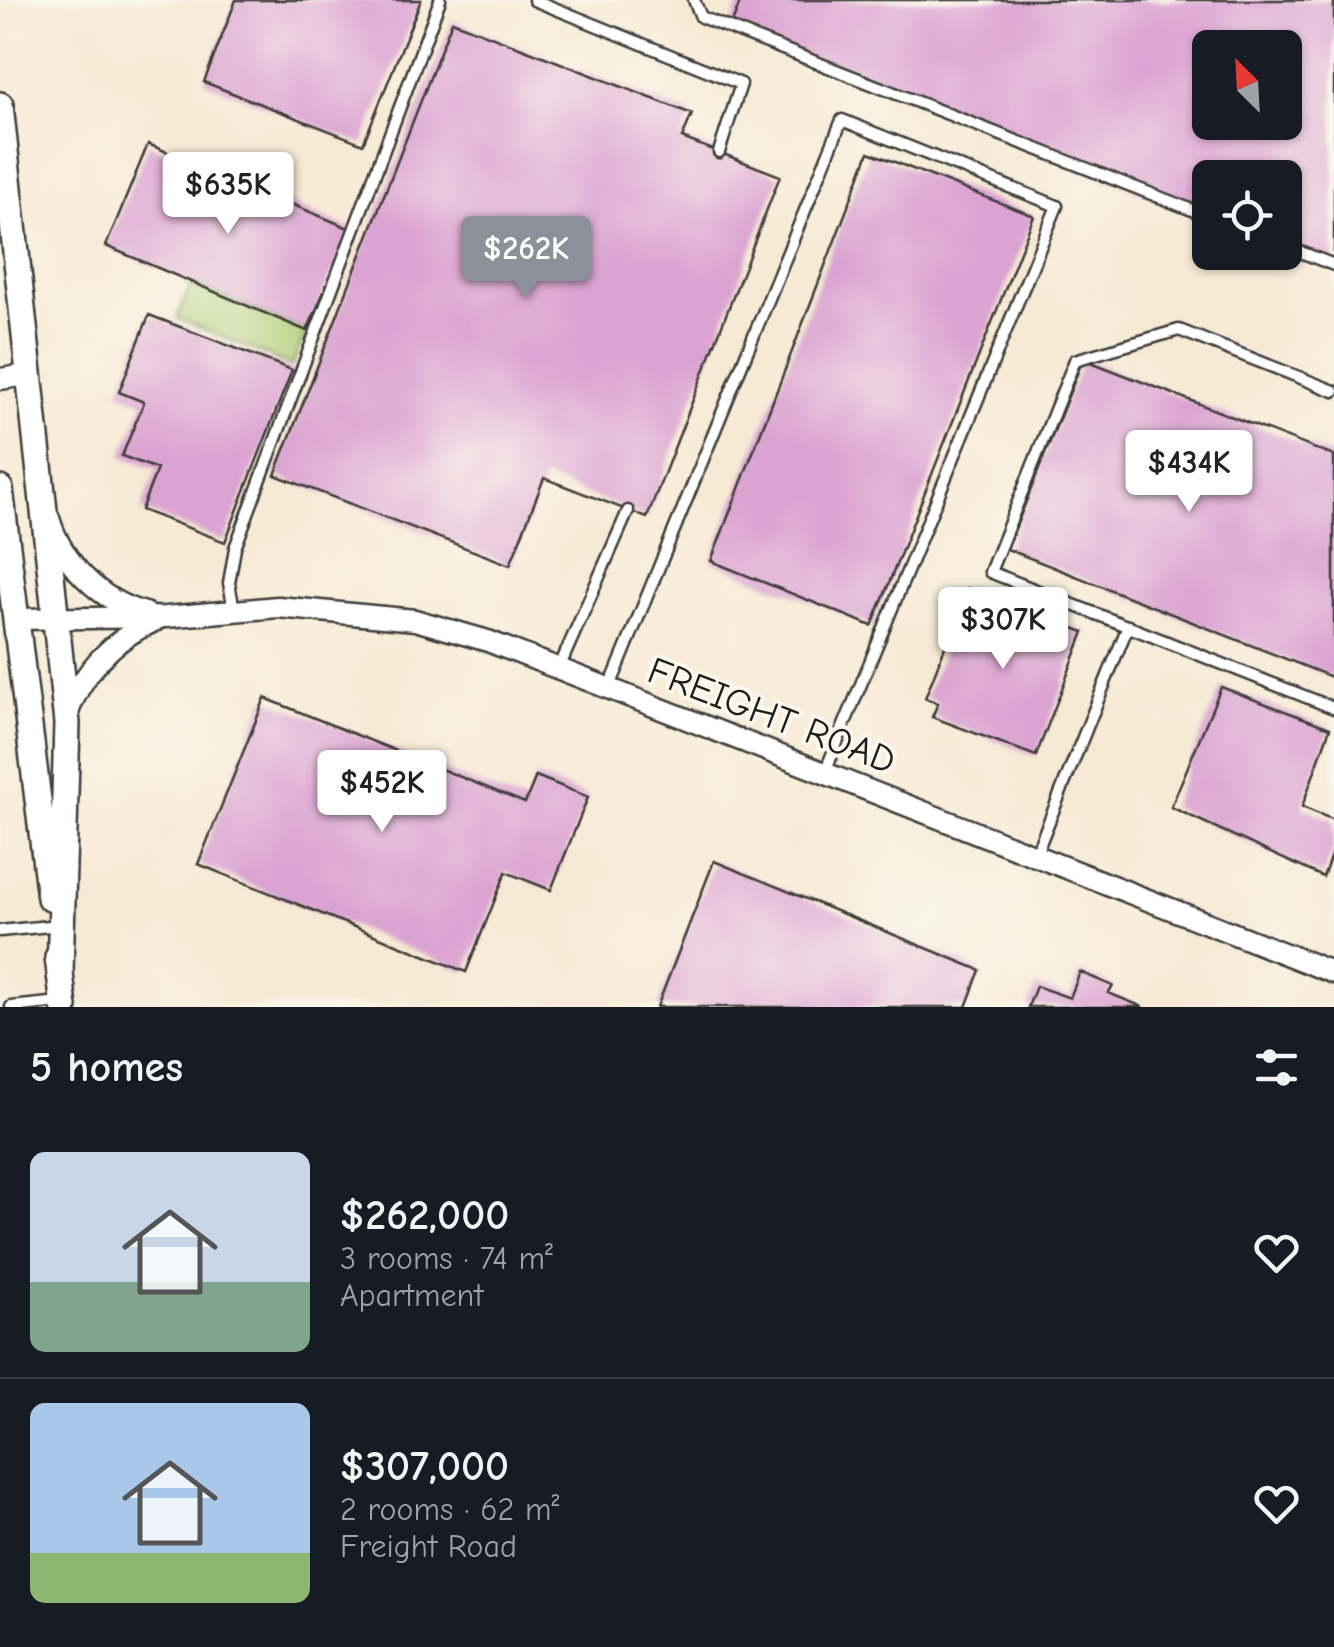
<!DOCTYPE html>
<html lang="en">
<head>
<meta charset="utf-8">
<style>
  :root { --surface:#171b24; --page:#20242c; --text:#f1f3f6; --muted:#9ea1a6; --line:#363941; --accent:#8c9099 }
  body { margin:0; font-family:"Comic Neue",sans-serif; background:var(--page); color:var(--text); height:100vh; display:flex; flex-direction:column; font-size:38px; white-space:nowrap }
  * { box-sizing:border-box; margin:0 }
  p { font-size:32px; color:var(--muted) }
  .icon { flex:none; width:55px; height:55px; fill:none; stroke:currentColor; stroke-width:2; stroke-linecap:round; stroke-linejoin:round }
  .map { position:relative; height:1007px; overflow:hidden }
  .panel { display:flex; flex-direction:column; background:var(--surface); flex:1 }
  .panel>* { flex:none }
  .needle { width:65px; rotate:336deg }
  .buttons { position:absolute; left:1192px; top:30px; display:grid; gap:20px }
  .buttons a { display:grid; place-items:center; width:110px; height:110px; border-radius:15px; background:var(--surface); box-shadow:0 2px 8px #0004; font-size:50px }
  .price { position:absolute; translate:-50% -85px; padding:0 22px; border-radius:10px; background:#fff; color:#222; font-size:32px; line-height:65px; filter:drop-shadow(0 2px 5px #0008) }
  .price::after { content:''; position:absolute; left:50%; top:60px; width:30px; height:22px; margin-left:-15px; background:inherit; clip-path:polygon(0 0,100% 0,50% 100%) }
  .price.active { background:var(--accent); color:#fff }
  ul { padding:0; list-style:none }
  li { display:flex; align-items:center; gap:30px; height:250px; padding:0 30px }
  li+li { border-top:2px solid var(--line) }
  li span { display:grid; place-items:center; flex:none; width:280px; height:200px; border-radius:15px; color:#555 }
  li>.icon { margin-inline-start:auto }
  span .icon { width:120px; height:120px; fill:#fffc; stroke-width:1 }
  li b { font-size:42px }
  h2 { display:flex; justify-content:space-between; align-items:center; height:120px; padding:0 30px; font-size:42px }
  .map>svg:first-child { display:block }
  .green { fill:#accd75; stroke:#647448; stroke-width:2.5 }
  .building { fill:#dba3d2; fill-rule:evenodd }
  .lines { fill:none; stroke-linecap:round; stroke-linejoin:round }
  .service-casing { stroke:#3d3b38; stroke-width:15 }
  .minor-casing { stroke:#3d3b38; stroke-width:25 }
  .tertiary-casing { stroke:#3d3b38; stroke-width:30 }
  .service { stroke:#fff; stroke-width:10 }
  .minor { stroke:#fff; stroke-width:20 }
  .tertiary { stroke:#fff; stroke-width:25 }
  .labels { text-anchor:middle; stroke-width:8; stroke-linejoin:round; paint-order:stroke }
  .street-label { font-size:38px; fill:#1c1c1c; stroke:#fbf7ec }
</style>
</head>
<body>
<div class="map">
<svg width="1334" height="1007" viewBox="0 0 1334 1007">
  <rect width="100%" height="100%" fill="#fbf7ec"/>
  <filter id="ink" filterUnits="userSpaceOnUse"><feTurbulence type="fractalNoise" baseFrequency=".01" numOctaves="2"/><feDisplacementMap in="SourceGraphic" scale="20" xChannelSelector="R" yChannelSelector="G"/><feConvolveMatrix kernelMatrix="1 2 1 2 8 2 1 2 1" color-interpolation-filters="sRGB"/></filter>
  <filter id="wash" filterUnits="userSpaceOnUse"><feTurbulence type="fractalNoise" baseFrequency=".0048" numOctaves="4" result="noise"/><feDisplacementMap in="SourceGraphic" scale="40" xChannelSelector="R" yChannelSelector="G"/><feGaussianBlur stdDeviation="2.25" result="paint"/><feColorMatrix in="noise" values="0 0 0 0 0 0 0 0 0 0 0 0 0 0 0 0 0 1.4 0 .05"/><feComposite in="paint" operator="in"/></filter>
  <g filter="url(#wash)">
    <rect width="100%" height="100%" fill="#f6ead4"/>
    <polygon class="green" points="191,284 307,331 292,366 177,318"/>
    <g id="blocks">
      <g class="building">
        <polygon points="236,0 421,0 363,144 204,82"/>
        <path d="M741,0h593v268l-49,-20v-70h-75v41l-480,-191zM1210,48h75v74h-75z"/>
        <polygon points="452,21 692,114 682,138 780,176 647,518 544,478 510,565 275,475"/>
        <polygon points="148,144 351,229 307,331 106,246"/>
        <polygon points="869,152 1034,216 872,626 711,561"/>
        <polygon points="149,315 292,370 225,542 141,510 157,469 122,456 144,402 119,392"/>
        <polygon points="1083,359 1334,456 1334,678 1007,549"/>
        <polygon points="968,588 1084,632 1036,756 932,717 938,703 925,698"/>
        <polygon points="1221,687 1330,728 1302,807 1334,820 1334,847 1323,877 1171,807"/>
        <polygon points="265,698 525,803 536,776 588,797 551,890 506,872 466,972 198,864"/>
        <polygon points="714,861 980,970 966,1007 657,1007"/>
        <polygon points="1080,972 1113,986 1108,993 1143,1007 1028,1007 1036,986 1070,998"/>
      </g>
    </g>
  </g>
  <g filter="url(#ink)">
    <use href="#blocks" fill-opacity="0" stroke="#3d3b38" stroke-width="2.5"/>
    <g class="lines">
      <defs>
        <g id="service">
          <polyline points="534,0 741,84 719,152"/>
          <polyline points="694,0 701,17 1210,217"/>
          <polyline points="1285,246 1334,265"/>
          <polyline points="1334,391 1179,330 1075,360 990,572 1334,708"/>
          <polyline points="234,610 229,583 235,548 440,0"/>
          <polyline points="559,668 628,511"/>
          <polyline points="609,689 842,120 1057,206 825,772"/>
          <polyline points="1035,856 1128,626"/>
          <polyline points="0,931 59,925"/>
          <polyline points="11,1007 60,1002"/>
        </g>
        <g id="minor">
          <polyline points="0,379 27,375"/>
          <path d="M49,518c12,43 51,84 96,95"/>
          <polyline points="14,619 166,617 278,607 415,620 488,641 1334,973"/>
          <path d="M66,718c14,-44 47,-80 89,-97"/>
        </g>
        <g id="tertiary">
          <polyline points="0,105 67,723 60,973"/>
          <polyline points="0,489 50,898"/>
          <polyline points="58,957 64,1007"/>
        </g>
      </defs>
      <use href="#service" class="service-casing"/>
      <use href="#minor" class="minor-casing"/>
      <use href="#tertiary" class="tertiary-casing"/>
      <use href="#service" class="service"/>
      <use href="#minor" class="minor"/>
      <use href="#tertiary" class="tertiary"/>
    </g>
  </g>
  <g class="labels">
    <g class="street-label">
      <text transform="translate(772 715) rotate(21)" y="13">FREIGHT ROAD</text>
    </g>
  </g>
</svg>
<div class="buttons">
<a><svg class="needle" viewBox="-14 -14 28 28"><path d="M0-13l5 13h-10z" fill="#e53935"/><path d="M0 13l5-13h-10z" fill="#9ea1a6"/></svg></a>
<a><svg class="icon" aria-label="locate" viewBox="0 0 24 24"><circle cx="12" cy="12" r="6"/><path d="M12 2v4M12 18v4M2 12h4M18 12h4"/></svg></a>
</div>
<b class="price" style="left:228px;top:237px">$635K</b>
<b class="price active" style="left:526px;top:301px">$262K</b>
<b class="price" style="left:1189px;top:515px">$434K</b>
<b class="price" style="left:1003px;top:672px">$307K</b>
<b class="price" style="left:382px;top:835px">$452K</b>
</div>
<section class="panel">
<h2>5 homes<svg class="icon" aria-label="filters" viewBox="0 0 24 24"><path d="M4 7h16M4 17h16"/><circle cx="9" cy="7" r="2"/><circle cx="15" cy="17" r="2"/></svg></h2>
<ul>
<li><span style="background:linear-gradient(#c9d6e8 65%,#7fa58c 0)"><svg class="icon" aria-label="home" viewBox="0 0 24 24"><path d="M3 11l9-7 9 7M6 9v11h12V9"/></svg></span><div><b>$262,000</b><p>3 rooms · 74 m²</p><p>Apartment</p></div><svg class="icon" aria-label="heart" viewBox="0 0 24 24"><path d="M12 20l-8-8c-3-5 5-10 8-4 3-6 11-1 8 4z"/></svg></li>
<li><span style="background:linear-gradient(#a9c7e8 75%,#8fb573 0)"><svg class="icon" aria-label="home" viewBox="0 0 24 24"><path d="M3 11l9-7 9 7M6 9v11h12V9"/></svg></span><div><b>$307,000</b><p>2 rooms · 62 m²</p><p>Freight Road</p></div><svg class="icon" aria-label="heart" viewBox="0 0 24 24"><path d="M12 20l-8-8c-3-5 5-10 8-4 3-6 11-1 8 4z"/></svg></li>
</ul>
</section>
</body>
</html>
